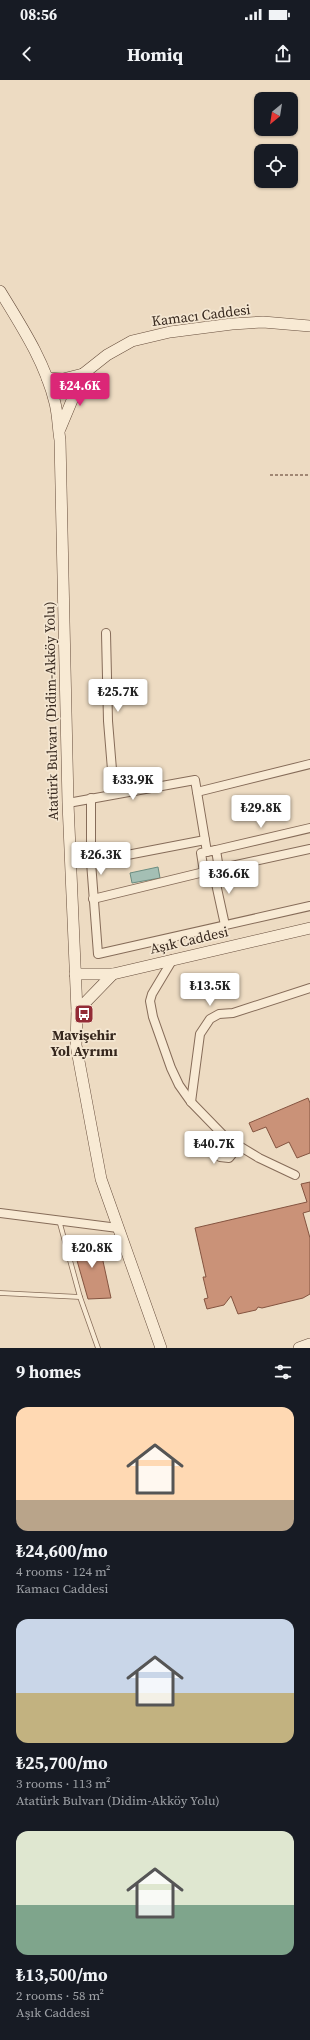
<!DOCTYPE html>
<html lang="en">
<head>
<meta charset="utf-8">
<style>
  :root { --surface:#171b24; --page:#242831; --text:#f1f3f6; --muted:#9ea1a6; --accent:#db2777 }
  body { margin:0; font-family:"Source Serif 4",serif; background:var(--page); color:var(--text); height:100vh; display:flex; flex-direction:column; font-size:15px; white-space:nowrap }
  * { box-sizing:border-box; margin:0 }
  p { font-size:13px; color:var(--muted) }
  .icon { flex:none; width:22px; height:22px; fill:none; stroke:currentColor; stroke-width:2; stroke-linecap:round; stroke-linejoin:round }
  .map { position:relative; height:1268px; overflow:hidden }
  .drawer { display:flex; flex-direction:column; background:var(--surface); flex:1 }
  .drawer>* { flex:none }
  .needle { width:26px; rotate:210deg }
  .controls { position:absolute; left:254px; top:12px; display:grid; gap:8px }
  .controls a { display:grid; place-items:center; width:44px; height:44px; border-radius:8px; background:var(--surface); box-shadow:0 1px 3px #0004; font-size:20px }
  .price { position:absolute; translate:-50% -34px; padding:0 9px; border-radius:4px; background:#fff; color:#222; font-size:13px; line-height:26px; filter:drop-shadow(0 1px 2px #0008) }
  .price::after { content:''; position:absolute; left:50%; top:24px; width:12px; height:9px; margin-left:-6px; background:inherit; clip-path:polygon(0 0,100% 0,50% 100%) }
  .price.on { background:var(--accent); color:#fff }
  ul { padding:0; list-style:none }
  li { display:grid; align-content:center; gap:8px; height:212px; padding:0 16px }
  li span { display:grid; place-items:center; height:124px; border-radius:12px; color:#555 }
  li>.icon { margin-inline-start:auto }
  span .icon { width:72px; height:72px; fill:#fffc; stroke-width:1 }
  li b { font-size:17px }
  h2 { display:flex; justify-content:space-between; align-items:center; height:48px; padding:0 16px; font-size:17px }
  .status { display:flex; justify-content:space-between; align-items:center; height:28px; padding:0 20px; background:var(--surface); direction:ltr }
  .status svg { height:11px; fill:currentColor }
  header { display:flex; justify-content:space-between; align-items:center; height:52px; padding:0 16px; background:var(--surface); font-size:18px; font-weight:700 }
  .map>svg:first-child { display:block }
  .water { fill:#a4bfb4; stroke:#6b8d81 }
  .building { fill:#ca9278; stroke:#845440 }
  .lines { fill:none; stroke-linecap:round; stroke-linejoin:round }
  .lane-casing { stroke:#866c59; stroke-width:5.5 }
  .street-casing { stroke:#866c59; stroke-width:10 }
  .secondary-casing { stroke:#674e3d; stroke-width:12 }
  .path { stroke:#866c59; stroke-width:1.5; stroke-dasharray:3 2; stroke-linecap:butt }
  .lane { stroke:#f8ead4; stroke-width:4 }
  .street { stroke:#f8ead4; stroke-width:8 }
  .secondary { stroke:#f8ead4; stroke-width:11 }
  .labels { text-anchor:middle; stroke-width:3.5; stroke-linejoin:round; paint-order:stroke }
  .street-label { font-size:14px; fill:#36271d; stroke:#f4e6d1 }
  .poi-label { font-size:14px; font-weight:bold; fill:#36271d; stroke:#f4e6d1 }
</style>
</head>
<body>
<div class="status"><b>08:56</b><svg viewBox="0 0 49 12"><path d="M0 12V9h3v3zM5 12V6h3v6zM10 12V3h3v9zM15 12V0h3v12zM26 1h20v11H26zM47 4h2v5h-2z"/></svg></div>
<header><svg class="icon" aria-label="back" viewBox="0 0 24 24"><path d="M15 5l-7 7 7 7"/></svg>Homiq<svg class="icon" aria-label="share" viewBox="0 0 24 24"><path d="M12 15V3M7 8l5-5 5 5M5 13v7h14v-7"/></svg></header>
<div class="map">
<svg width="310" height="1268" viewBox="0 0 310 1268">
  <rect width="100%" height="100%" fill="#eddbc2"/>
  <polygon class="water" points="158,787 160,798 132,803 130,793"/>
  <g class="building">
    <polygon points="308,1018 310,1023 310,1073 297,1078 289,1062 276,1068 266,1047 253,1052 249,1043"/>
    <polygon points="310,1102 310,1131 303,1133 310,1158 310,1214 303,1218 262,1228 258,1227 256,1230 238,1234 231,1216 224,1225 207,1229 204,1219 208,1218 203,1197 206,1197 195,1148 307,1122 301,1104"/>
    <polygon points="98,1158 111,1218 88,1219 72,1163"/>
  </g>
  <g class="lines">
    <defs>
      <g id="lane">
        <polyline points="59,1140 80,1217 98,1268"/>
        <polyline points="0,1213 80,1217"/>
      </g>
      <g id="street">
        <polyline points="106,553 108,641 114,714"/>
        <polyline points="197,712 310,684"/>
        <polyline points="91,718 91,782 98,874 310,826"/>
        <polyline points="68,723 195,700 207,772"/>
        <polyline points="216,770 310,748"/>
        <polyline points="91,782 205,760"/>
        <polyline points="219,789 216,770 201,773 204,792 310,769"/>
        <polyline points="213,790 225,845"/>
        <polyline points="93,819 204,792"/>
        <polyline points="173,879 152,914 150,921 153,937 171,988 179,1005 191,1022 226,1058 259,1078 295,1095"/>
        <polyline points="191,1022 200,954 210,939 219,934 233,933 310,908"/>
        <path d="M222,1055c-5,8 -10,15 -2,22l9,1 10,-12"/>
        <polyline points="0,1133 118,1148"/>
      </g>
      <g id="secondary">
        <path d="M0,211c22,36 45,71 55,112 3,12 3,25 5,37l8,363 9,208 -1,34 25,134 60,169"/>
        <polyline points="47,298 63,299 83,294"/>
        <polyline points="60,349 83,294 107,275 132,261 170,252 232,244 263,242 310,246"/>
        <polyline points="75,894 113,894 310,848"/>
        <polyline points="77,931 113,894"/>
        <polyline points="299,1268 310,1264"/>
      </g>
    </defs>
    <use href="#lane" class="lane-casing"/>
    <use href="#street" class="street-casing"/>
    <use href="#secondary" class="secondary-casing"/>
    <polyline class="path" points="270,395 310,395"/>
    <use href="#lane" class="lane"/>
    <use href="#street" class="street"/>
    <use href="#secondary" class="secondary"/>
  </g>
  <defs>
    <symbol id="bus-square" viewBox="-11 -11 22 22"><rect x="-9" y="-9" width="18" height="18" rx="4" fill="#932b36" stroke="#f4e6d1"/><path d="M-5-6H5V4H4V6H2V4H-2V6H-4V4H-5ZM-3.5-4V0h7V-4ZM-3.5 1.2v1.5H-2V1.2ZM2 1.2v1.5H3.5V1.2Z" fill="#fff"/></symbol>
  </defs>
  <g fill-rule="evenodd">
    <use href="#bus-square" x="73" y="923" width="22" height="22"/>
  </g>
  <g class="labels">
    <g class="street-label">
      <text transform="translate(201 235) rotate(-7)" y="5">Kamacı Caddesi</text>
      <text transform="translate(51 631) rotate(-91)" y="5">Atatürk Bulvarı (Didim-Akköy Yolu)</text>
      <text transform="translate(189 860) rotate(-13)" y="5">Aşık Caddesi</text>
    </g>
    <g class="poi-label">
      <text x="84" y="960">Mavişehir<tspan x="84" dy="16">Yol Ayrımı</tspan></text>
    </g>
  </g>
</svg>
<div class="controls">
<a><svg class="needle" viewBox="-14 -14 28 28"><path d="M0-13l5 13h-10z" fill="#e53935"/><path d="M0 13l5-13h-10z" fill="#9ea1a6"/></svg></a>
<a><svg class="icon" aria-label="locate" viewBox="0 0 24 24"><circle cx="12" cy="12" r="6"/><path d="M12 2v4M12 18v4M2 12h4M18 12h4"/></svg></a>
</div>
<b class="price on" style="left:80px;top:327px">₺24.6K</b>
<b class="price" style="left:118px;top:633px">₺25.7K</b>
<b class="price" style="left:133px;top:721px">₺33.9K</b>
<b class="price" style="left:261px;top:749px">₺29.8K</b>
<b class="price" style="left:101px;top:796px">₺26.3K</b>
<b class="price" style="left:229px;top:815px">₺36.6K</b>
<b class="price" style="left:210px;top:927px">₺13.5K</b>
<b class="price" style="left:214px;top:1085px">₺40.7K</b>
<b class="price" style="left:92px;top:1189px">₺20.8K</b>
</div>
<section class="drawer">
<h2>9 homes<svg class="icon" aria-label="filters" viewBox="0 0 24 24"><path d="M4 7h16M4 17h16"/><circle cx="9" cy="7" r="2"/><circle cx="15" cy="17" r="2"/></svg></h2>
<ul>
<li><span style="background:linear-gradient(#ffd9b3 75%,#b9a48a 0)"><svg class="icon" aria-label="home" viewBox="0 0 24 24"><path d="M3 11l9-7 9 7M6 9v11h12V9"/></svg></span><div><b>₺24,600/mo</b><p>4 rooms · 124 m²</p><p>Kamacı Caddesi</p></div></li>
<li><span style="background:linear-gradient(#c9d6e8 60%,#c2b280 0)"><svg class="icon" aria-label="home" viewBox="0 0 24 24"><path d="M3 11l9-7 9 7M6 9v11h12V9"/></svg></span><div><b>₺25,700/mo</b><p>3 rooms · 113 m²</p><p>Atatürk Bulvarı (Didim-Akköy Yolu)</p></div></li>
<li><span style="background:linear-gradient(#dfe7d0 60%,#7fa58c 0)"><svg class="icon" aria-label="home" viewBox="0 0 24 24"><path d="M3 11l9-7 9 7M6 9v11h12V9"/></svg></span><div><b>₺13,500/mo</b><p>2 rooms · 58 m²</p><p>Aşık Caddesi</p></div></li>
</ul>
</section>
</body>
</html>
